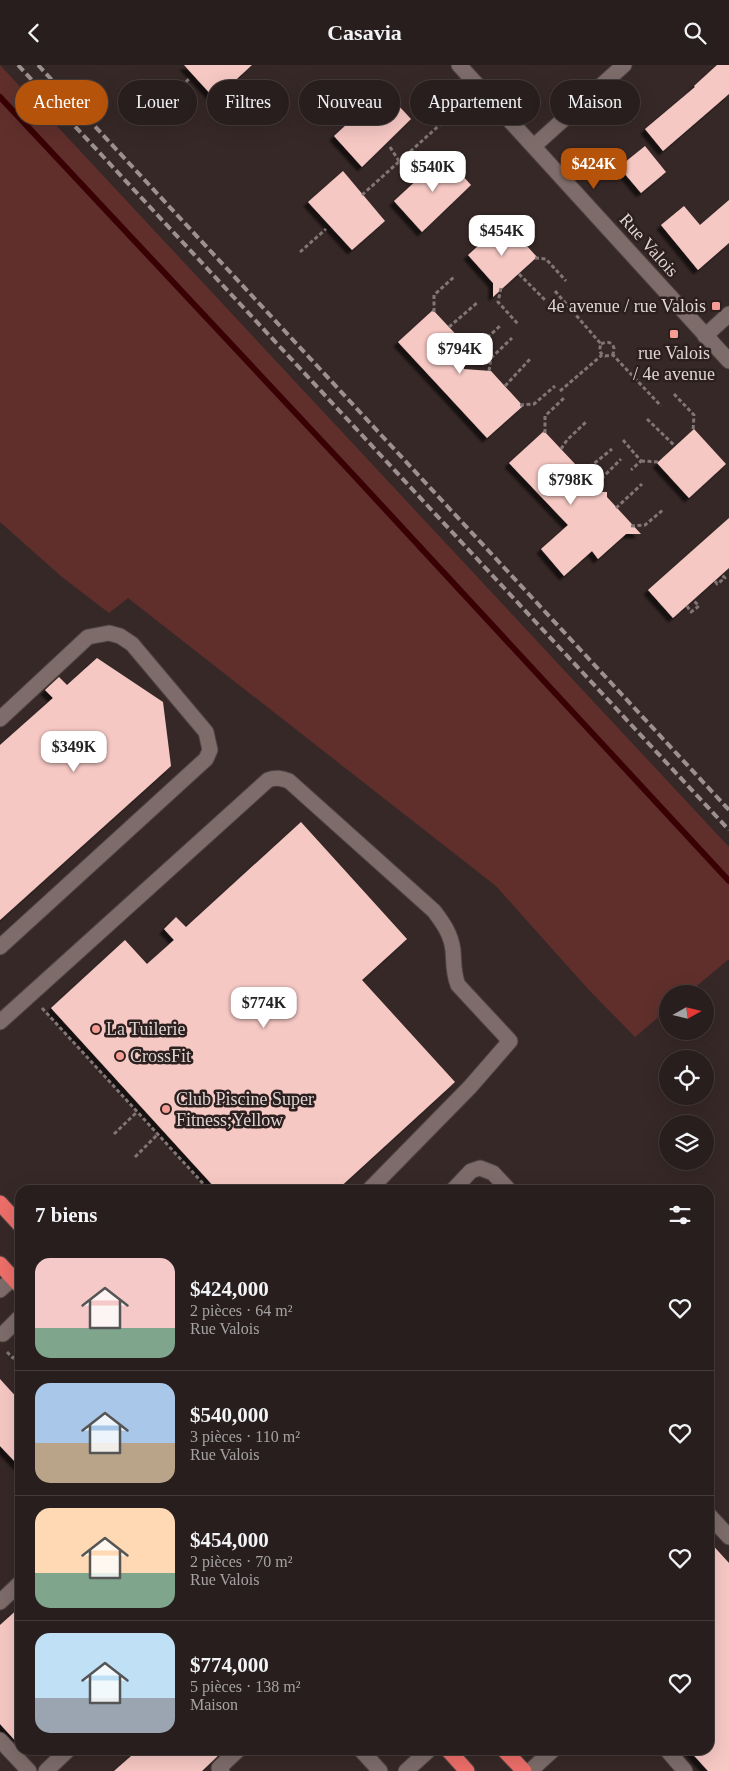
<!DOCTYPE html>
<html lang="fr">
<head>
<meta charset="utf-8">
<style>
  :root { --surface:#281e1d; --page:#302726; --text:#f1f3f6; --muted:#a5a2a4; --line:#443c3b; --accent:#b45309 }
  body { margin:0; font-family:Georgia,serif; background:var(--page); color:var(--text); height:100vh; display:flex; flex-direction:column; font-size:19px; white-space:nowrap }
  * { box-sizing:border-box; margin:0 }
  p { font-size:16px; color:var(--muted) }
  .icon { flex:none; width:28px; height:28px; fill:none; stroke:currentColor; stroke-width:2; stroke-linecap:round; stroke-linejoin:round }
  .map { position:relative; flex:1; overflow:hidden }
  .drawer { position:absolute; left:15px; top:1120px; width:699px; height:570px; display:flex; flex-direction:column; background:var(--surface); border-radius:15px; box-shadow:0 5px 20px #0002,0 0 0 1px var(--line) }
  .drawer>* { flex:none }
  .banner { position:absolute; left:15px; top:15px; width:700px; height:45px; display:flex; gap:10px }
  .needle { width:32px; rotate:82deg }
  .controls { position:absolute; left:659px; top:920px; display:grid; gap:10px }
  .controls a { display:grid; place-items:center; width:55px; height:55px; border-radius:50%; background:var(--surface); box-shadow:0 5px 20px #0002,0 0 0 1px var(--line); font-size:25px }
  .price { position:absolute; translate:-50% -42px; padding:0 11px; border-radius:10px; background:#fff; color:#222; font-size:16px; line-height:32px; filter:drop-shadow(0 1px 2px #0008) }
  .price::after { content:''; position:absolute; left:50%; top:30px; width:15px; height:11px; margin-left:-8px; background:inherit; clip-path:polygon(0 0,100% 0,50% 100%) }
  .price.selected { background:var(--accent); color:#fff }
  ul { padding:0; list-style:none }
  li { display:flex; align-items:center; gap:15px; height:125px; padding:0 20px }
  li+li { border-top:1px solid var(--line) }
  li span { display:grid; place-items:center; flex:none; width:140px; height:100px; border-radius:15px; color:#555 }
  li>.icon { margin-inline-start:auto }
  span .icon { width:60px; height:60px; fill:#fffc; stroke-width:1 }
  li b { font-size:21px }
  h2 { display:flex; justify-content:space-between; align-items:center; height:60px; padding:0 20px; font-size:21px }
  .pill { padding:0 18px; border-radius:22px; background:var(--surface); box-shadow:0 5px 20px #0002,0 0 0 1px var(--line); font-size:18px; line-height:45px }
  .pill.selected { background:var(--accent); color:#fff }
  header { display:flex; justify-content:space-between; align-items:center; height:65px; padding:0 20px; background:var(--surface); font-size:22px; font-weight:700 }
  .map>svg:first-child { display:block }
  .green { fill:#602f2c }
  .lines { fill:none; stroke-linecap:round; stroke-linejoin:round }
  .stream { stroke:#390104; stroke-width:6 }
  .building { fill:#f6c8c4; filter:url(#shadow) }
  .minor-casing { stroke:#4f4443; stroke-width:17 }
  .highway-casing { stroke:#4f4443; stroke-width:17 }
  .path { stroke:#817675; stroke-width:3; stroke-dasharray:4 2.5; stroke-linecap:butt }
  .minor { stroke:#7d6c6a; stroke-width:15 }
  .highway { stroke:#ed6e69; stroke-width:15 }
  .rail { stroke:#9c9190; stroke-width:4; stroke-dasharray:8 4; stroke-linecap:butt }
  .poi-dot { fill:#f59c95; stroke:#2c1f1e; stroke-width:2 }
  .labels { text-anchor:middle; stroke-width:5; stroke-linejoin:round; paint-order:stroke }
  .street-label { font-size:18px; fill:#ded5d4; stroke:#2c1f1e }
  .poi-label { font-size:18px; fill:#ded5d4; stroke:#2c1f1e; text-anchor:start }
</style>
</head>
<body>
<header><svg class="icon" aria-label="back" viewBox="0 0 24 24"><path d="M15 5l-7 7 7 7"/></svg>Casavia<svg class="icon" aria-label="search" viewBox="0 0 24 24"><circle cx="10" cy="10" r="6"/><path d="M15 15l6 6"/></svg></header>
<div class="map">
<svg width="729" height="1706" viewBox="0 0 729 1706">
  <defs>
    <filter id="shadow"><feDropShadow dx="-4.5" dy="4.5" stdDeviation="1" flood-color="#0009"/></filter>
  </defs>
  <rect width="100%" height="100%" fill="#362827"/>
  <polygon class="green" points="0,0 729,782 729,894 687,929 668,929 667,945 635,972 588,924 496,821 128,533 109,548 62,512 0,457"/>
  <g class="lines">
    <polyline class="stream" points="0,32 347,403 729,816"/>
  </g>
  <g class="building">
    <polygon points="184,0 252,0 215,34"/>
    <polygon points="717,0 729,0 729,29 663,86 645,64 695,22 694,21"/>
    <polygon points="384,25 411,54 362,102 334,71"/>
    <polygon points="645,81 666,107 641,128 619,102"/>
    <polygon points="444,90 471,120 422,167 394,136"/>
    <polygon points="343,106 385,156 352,185 308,137"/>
    <polygon points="729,135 729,178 698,205 661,160 684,141 700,160"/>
    <polygon points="505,157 537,192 493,232 493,218 468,190"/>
    <polygon points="433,245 464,278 464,304 491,306 523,341 487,373 398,277"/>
    <polygon points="694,364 726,399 689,433 657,398"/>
    <polygon points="544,366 576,400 576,426 607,427 607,432 641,469 626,469 598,494 592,486 564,511 541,484 568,460 509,398"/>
    <polygon points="729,453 729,503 673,553 648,525"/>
    <polygon points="97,593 163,637 171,701 0,855 0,680 53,633 45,625 59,612 67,620"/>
    <polygon points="301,757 407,874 362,915 455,1017 337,1125 217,1125 51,943 125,875 147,899 174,875 164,864 176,852 186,862"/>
    <polygon points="0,1314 20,1336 20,1402 0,1381"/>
    <polygon points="709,1476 729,1498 729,1706 708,1706 689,1685 709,1685"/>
    <polygon points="20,1542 20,1681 0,1659 0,1560"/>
    <polygon points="138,1685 224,1685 202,1706 114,1706"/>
  </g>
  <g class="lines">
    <defs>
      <g id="minor">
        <polyline points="459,0 729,296"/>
        <polyline points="534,81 624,0"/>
        <polyline points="705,271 729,249"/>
        <polyline points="0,654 88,572 109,568 120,571 132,579 206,667 210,685 206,694 0,882"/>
        <path d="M0,957l268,-242c8,-3 13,-2 21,1l145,130c9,12 17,23 19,39 1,12 0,23 5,35l52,56 -40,46 -101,103"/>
        <polyline points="453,1125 471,1106 480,1103 493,1108 509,1125"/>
        <polyline points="0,1225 13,1213"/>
        <polyline points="3,1269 20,1252"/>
        <polyline points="709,1450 729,1472"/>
        <polyline points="0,1537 20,1518"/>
        <polyline points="0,1675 29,1706"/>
        <polyline points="361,1685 380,1706"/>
        <polyline points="667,1685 685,1706"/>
        <polyline points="46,1706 68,1685"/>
        <polyline points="222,1706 219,1703 238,1685"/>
        <polyline points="406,1706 429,1685"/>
        <polyline points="530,1706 553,1685"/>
      </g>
      <g id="highway">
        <polyline points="0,1138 20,1160"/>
        <polyline points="0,1199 20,1221"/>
        <polyline points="448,1685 467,1706"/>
        <polyline points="504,1685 524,1706"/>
      </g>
    </defs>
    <use href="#minor" class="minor-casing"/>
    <use href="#highway" class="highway-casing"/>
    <g class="path">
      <polyline points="162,39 189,14"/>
      <polyline points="390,82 399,96 415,112"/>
      <polyline points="362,130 464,38"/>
      <polyline points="300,187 326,164"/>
      <polyline points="535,193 546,194 566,216"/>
      <polyline points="519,209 545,235"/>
      <polyline points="501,223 498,237 518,259"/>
      <path d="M555,226l46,53c-2,6 -2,9 4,12l8,-1 48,51"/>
      <polyline points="434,247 434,230 455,211"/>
      <polyline points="449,262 478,237"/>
      <path d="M601,279c6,-3 11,-2 13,4l-1,7"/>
      <polyline points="464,281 479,280 500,261"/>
      <polyline points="489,306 491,293 512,273"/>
      <polyline points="505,321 530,294"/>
      <polyline points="560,326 602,290"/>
      <polyline points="674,329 694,350 693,366"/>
      <polyline points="520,340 534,339 555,321"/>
      <polyline points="647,354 675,381"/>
      <polyline points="545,368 545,351 565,332"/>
      <polyline points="623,375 641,396 631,405"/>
      <polyline points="561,384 567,375 587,356"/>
      <polyline points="641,396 659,397"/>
      <polyline points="576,402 591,401 612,384"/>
      <polyline points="601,427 602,413 621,394"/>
      <polyline points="616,443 642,419"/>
      <polyline points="631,461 645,460 664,444"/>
      <polyline points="715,516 717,519 725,513 722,510"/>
      <polyline points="687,541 691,547 699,541 693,535"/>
      <polyline points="42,943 209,1125"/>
      <polyline points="114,1069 137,1047"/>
      <polyline points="135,1092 158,1069"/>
      <polyline points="7,1287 13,1293 20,1287"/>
      <polyline points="20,1342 20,1343"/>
    </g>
    <use href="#minor" class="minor"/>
    <use href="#highway" class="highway"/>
    <g class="rail">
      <polyline points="18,0 729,765"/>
      <polyline points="38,0 729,745"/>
    </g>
  </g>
  <g class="poi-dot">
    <rect x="711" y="236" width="10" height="10" rx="2.5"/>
    <rect x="669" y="264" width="10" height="10" rx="2.5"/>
    <circle cx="96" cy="964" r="5"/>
    <circle cx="120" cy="991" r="5"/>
    <circle cx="166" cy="1044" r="5"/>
  </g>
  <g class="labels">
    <g class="street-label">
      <text transform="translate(649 180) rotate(48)" y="6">Rue Valois</text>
    </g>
    <g class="poi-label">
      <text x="706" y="247" text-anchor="end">4e avenue / rue Valois</text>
      <text x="674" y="294" text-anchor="middle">rue Valois<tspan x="674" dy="21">/ 4e avenue</tspan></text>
      <text x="106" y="970">La Tuilerie</text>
      <text x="130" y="997">CrossFit</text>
      <text x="176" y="1040">Club Piscine Super<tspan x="176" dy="21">Fitness;Yellow</tspan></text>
    </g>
  </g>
</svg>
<div class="controls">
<a><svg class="needle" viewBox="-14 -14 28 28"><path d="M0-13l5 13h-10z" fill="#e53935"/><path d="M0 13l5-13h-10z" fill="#a5a2a4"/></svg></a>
<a><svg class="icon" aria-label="locate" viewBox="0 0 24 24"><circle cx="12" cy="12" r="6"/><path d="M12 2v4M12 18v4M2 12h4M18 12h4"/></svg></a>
<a><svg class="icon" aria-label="layers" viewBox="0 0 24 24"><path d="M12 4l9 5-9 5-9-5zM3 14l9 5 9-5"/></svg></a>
</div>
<b class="price selected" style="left:594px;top:125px">$424K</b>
<b class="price" style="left:433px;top:128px">$540K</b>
<b class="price" style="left:502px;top:192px">$454K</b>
<b class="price" style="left:460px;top:310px">$794K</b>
<b class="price" style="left:571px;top:441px">$798K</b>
<b class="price" style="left:74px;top:708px">$349K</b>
<b class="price" style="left:264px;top:964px">$774K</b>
<div class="banner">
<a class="pill selected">Acheter</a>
<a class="pill">Louer</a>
<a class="pill">Filtres</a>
<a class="pill">Nouveau</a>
<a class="pill">Appartement</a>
<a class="pill">Maison</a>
</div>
<section class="drawer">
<h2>7 biens<svg class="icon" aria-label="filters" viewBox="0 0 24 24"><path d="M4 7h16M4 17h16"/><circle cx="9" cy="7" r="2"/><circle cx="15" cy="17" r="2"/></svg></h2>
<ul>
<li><span style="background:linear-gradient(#f6c9c9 70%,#7fa58c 0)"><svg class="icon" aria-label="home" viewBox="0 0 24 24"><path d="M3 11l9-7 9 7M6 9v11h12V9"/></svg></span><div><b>$424,000</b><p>2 pièces · 64 m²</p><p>Rue Valois</p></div><svg class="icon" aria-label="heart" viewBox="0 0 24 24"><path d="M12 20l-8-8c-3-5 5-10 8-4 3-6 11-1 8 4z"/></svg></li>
<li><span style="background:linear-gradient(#a9c7e8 60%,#b9a48a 0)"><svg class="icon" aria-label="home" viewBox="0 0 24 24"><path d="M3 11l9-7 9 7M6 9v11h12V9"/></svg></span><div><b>$540,000</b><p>3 pièces · 110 m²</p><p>Rue Valois</p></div><svg class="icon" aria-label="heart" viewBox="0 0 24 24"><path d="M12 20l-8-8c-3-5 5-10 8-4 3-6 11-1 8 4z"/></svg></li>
<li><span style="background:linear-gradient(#ffd9b3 65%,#7fa58c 0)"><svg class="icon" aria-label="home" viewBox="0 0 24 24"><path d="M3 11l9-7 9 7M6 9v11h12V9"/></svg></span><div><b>$454,000</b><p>2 pièces · 70 m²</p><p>Rue Valois</p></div><svg class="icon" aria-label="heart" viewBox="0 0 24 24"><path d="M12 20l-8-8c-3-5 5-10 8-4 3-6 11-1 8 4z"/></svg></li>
<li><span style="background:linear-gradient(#bfe0f5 65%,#9aa5b1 0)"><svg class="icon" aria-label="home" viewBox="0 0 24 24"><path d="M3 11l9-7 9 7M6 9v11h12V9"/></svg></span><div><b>$774,000</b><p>5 pièces · 138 m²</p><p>Maison</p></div><svg class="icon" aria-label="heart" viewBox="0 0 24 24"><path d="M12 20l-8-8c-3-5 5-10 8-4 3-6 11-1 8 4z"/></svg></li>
</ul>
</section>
</div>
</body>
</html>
